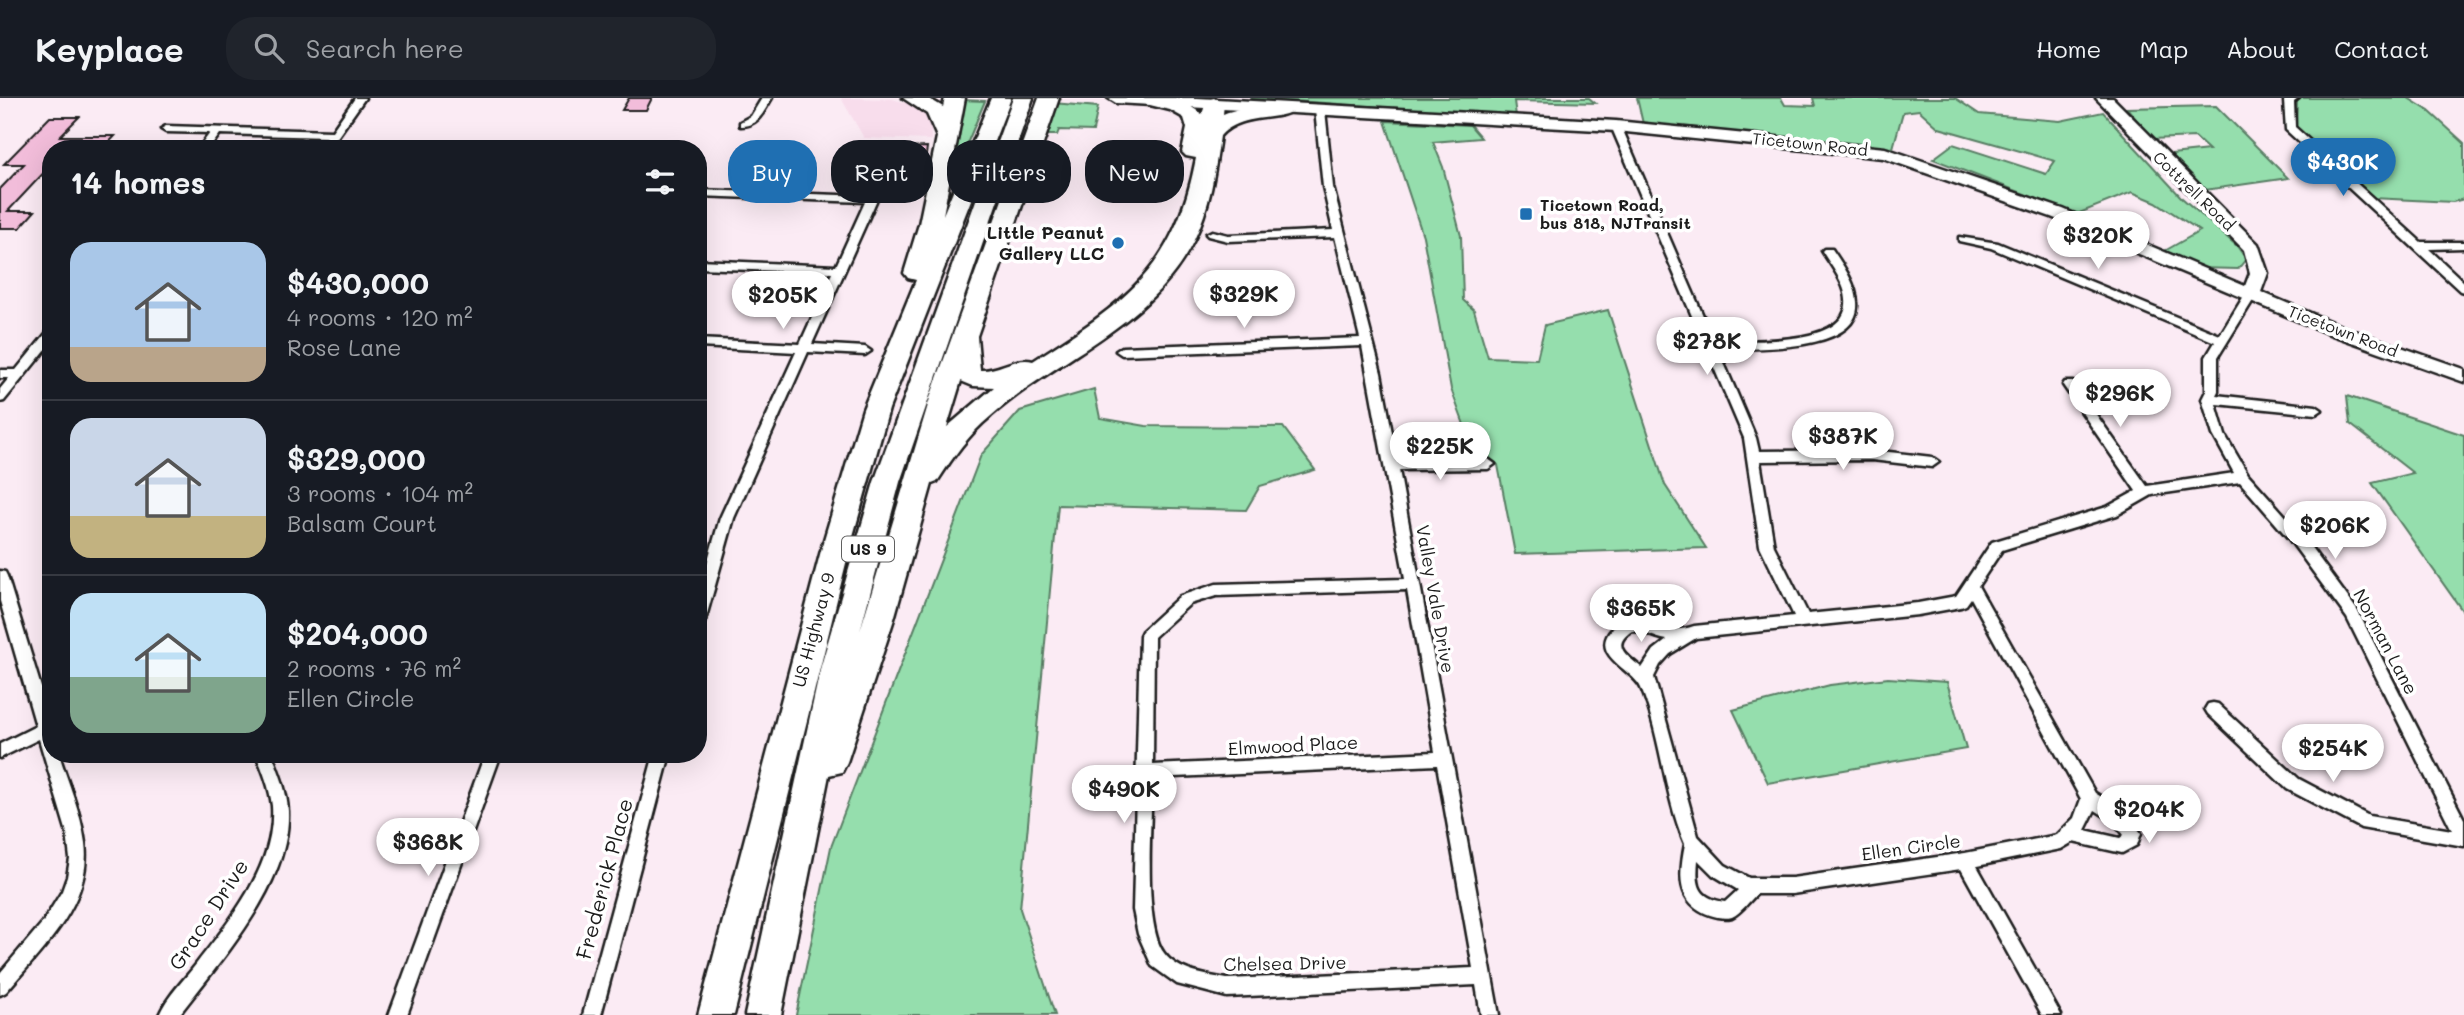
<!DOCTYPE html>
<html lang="en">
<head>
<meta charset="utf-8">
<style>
  :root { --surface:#171b24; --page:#20242c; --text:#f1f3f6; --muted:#9ea1a6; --line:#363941; --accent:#1f6fb2 }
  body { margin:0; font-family:Mali,sans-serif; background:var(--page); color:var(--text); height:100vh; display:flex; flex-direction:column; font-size:26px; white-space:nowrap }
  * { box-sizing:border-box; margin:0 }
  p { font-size:23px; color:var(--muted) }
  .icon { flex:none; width:38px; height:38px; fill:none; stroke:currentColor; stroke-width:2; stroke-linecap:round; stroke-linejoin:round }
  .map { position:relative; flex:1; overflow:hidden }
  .details { position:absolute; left:42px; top:42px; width:665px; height:623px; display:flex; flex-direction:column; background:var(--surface); border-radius:28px; box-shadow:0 7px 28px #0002 }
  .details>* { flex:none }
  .top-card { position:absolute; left:728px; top:42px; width:665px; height:63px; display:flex; gap:14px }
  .price { position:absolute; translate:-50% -60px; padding:0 16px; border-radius:24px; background:#fff; color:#222; font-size:23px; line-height:46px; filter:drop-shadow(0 2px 4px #0008) }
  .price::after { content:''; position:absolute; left:50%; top:42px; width:21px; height:16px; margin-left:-10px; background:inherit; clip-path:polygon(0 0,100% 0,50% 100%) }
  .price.current { background:var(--accent); color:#fff }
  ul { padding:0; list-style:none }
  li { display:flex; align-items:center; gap:21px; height:175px; padding:0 28px }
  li+li { border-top:2px solid var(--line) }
  li span { display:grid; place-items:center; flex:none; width:196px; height:140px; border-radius:21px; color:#555 }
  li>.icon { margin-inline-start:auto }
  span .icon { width:84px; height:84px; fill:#fffc; stroke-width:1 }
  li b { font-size:30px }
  h2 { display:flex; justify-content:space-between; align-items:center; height:84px; padding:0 28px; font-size:30px }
  .tag { padding:0 24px; border-radius:28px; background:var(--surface); box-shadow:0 7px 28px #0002; font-size:24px; line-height:63px }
  .tag.current { background:var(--accent); color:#fff }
  header { display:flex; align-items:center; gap:42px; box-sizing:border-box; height:98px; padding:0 35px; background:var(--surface); border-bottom:2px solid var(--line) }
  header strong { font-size:33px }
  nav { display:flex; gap:38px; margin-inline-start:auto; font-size:24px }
  .search { width:490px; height:63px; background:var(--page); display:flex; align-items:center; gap:18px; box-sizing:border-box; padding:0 24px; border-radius:28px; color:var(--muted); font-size:26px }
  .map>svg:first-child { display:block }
  .built { fill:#f8ddec }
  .green { fill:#95dead; stroke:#587d64; stroke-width:2 }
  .building { fill:#f2bdda; stroke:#1c1c1c; stroke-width:2 }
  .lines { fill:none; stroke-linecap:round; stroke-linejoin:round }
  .street-casing { stroke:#1c1c1c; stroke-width:5 }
  .secondary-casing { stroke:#1c1c1c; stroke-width:5 }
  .highway-casing { stroke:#1c1c1c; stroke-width:5 }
  .street { fill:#fff; fill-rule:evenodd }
  .secondary { fill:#fff; fill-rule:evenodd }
  .highway { fill:#fff; fill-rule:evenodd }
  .poi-dot { fill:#1f6fb2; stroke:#fff; stroke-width:2.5 }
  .labels { text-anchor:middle; stroke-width:7; stroke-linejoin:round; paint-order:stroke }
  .far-street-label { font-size:16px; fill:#1c1c1c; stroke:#fff }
  .far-poi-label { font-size:16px; font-weight:bold; fill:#1c1c1c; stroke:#fff; text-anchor:start }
  .shield { fill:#fff; stroke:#606060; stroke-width:2 }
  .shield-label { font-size:16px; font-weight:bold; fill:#1c1c1c }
  .poi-label { font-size:18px; font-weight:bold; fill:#1c1c1c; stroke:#fff; text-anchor:end }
  .street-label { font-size:18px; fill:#1c1c1c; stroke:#fff }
  .near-street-label { font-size:21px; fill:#1c1c1c; stroke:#fff }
</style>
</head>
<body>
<header>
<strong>Keyplace</strong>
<div class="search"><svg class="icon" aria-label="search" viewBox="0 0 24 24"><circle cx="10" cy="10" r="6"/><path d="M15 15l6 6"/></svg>Search here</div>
<nav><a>Home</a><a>Map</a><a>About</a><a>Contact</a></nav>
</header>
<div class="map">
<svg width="2464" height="917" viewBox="0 0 2464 917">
  <rect width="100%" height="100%" fill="#fbebf4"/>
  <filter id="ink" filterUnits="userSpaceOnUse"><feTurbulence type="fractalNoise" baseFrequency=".0143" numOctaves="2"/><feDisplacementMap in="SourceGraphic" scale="14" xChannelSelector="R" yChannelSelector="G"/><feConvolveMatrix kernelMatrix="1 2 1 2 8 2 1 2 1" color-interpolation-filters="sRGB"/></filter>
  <g filter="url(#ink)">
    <polygon class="built" points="841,0 892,1 913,7 931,22 931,42 864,40"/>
    <g class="green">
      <polygon points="1251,0 1589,0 1595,5 1514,3 1516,18"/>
      <polygon points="1637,0 1781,0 1785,7 1815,8 1813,0 1955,0 1979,16 2060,23 2103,14 2182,100 2237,148 2246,161 2238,171 2197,170 2161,155 2200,133 2156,104 2132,94 2077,116 1933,61 1953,46 2046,76 2055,63 1939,30 1919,12 1903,14 1893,50 1644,30"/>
      <polygon points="2302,0 2408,0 2429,13 2464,45 2464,101 2453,104 2372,100 2296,31 2297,3"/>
      <polygon points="959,2 985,3 964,53 945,83"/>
      <polygon points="1053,5 1098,9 1093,33 1059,32 1057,37 1046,37 1026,96 1022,97"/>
      <polygon points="2216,8 2288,80 2205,92 2171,56 2209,52 2195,39 2152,41 2127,10"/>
      <polygon points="1385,23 1470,27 1481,40 1433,44 1443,69 1461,138 1463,202 1474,212 1488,259 1537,261 1545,227 1608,212 1665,387 1706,450 1515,456 1498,367 1470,343 1451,291 1423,138"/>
      <polygon points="1094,291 1100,320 1146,328 1283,329 1315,372 1260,388 1246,412 1058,407 1020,811 1055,917 796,917 831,749 981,357 1020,313"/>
      <polygon points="2347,298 2464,337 2464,515 2372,385 2413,375 2350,326"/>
      <polygon points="1888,580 1947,584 1966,651 1768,685 1733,612 1830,587"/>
    </g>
    <g class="building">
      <polygon points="629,0 652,0 646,12 622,12"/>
      <polygon points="50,19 79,19 60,38 115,38 103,51 51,51 51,67 8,113 35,113 20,130 0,130 0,91 24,66 4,66"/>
      <polygon points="927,49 925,65 904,67 906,50"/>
    </g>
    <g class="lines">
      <defs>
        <g id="street">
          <polygon points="355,0 365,0 329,51 319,51 327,39 220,36 209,51 198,51 210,35 166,34 161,31 166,28 332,33"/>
          <path d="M762,0h10c-8,13 -14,29 -32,28v-4l11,-6z"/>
          <polygon points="2299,0 2294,4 2295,29 2421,144 2464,144 2464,150 2429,151 2464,184 2464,194 2460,193 2286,32 2284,3 2287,0"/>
          <path d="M1320,9l5,3 8,77 48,186 16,87 91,-1 7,5 -7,5 -89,1 100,545h-18l-5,-30 -249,12 -50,-13 -25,-18 -14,-32 -5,-24 7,-275 2,-4 38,-35 36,-12 189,-5 -43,-233 -240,9 -6,-4 6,-4 238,-9 -25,-101 -107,4 -20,-5 -2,-2 6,-3 16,4 105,-5 -10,-43 -8,-77zM1407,492l28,162 -282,13 1,-128 36,-33 26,-8zM1437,667l36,203 -246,11c-21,-4 -49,-7 -63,-26 -22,-29 -12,-136 -12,-175z"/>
          <path d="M1616,25l5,3 93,215c30,-1 129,6 132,-36 2,-19 -15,-39 -24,-54l2,-2h8c10,15 24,34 25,53 5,52 -107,46 -139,47l38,89 3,13 113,-1 60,7 7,5 -7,5 -60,-7 -112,1 14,85 34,68 110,-11 38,-7 36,-54 115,-35 29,-16 -71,-103 -2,-3 2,-3h8l74,104 87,-13 -21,-38 -11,-36 4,-8v-34l9,-15 -224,-94 -32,-7v-4l39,6 222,92 27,-44h8l2,3 -39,63v34l-2,4 100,11 6,4 -6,4 -100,-10 9,31 23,39 51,57 58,79 107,209v27l-103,-18 -74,-39 -79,-75 -3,-5 3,-5 5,-1 5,1 81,75 70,37 83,14 -105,-212 -58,-79 -49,-57 -88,13 -35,20 -115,35 -24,36 117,207 31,19 15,21 -4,12 -15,8 -49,-11 -12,7 -84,17 84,149h-19l-81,-146 -169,25h-35c-8,7 -16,19 -25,23 -7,2 -16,0 -22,-2 -34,-12 -31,-41 -25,-71 -21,-48 -24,-109 -44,-156 -7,-18 -54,-33 -28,-60 18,-18 31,-5 49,0 12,2 21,2 32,-2l100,-10 -34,-70 -16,-108 -133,-312zM1971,500l110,201 -7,19 -17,17 -92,18 -173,25h-43l-24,-13 -27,-29 -44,-159 6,-12 10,-11 26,-16 222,-23 43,-8 5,-2zM1632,533c13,0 22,7 35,9l-13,10 -12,18c-14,-12 -33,-22 -10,-37zM2095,712l19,12 10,13 -4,3 -35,-8zM1698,762l15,15 25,15 -13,12c-28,-4 -29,-18 -27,-42z"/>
          <polygon points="474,45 478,46 480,51 470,51 470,46"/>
          <polygon points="886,67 891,70 812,246 865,249 871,253 865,257 808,254 734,420 705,523 703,527 698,529 698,497 720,420 796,254 698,249 698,241 800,246 832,175 698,170 698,162 836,168 865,104 698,98 698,92 868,98 881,70"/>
          <polygon points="51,233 51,245 4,303 0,304 0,291 9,280 0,280 0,272 16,272 47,234"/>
          <path d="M0,473l5,1 2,4 44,144v34h8c9,29 22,58 26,89 8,60 -44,107 -79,149l-6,3v-22l43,-51 19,-31 5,-14 3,-18 -3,-26 -28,-94 -39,19v-14l36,-18 -36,-125z"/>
          <path d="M256,656h16c7,18 15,37 16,57 3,73 -67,149 -109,204h-20c8,-19 26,-36 38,-52 34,-44 79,-98 75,-157 -2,-18 -9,-35 -16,-52z"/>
          <polygon points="485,656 501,656 407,917 389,917"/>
          <polygon points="654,656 670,656 601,917 583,917"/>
        </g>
        <polygon id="secondary" points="1108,0 1197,0 1616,23 1885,50 2063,111 2245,188 2250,175 2244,152 2096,0 2113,0 2258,146 2268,175 2261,194 2341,228 2464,271 2464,284 2329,236 2051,119 1883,60 1616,33 1116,5"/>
        <g id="highway">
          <polygon points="903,0 928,0 943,9 945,0 965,0 943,117 991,0 1011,0 889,311 851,445 734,917 698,917 823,445 863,311 916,182 908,180 904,175 919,126 937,39 927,16"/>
          <path d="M1013,0h20l-133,384 -40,149 71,-236 108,-297h20l-82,238 3,34c19,1 36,-14 53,-9 91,-58 142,-91 163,-203l-10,-2 -4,-4 5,-24 -3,-10 -14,-8 -24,-6 -2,-6 40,4 18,12 5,-14 7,-2 10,6 -1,10c14,-6 62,-16 72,-6 -12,15 -53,3 -75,28 -5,36 -10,71 -26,104 -42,86 -135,116 -203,176 -23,19 -38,41 -54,66l-5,2 -38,135 -47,143 -5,10 -13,3 -48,240h-36l76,-349 53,-184zM961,283l12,5 21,1 -47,40z"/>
        </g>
      </defs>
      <use href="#street" class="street-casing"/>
      <use href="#secondary" class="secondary-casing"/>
      <use href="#highway" class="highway-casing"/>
      <use href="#street" class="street"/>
      <use href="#secondary" class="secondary"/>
      <use href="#highway" class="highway"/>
    </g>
  </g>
  <g class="poi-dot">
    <rect x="1519" y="109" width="14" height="14" rx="3.5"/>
    <circle cx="1118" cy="145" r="7"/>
  </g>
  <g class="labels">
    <g class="far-street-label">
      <text transform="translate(1810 46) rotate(6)" y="6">Ticetown Road</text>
      <text transform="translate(2194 93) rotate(44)" y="6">Cottrell Road</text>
      <text transform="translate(2343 233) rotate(21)" y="6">Ticetown Road</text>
    </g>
    <g class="far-poi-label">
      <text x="1540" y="113">Ticetown Road,<tspan x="1540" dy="18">bus 818, NJTransit</tspan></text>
    </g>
    <rect class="shield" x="842" y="438.5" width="52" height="25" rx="5"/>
    <g class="shield-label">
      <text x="868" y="457">US 9</text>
    </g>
    <g class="poi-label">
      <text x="1104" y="141">Little Peanut<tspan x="1104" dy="21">Gallery LLC</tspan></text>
    </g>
    <g class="street-label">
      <text transform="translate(1435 501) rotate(80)" y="6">Valley Vale Drive</text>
      <text transform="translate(814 532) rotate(-75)" y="6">US Highway 9</text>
      <text transform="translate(2385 544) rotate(62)" y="6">Norman Lane</text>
      <text transform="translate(1293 648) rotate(-3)" y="6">Elmwood Place</text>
      <text transform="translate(1911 750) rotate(-8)" y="6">Ellen Circle</text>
      <text transform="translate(1285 866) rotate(-1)" y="6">Chelsea Drive</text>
    </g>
    <g class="near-street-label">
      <text transform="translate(605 781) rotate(-75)" y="7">Frederick Place</text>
      <text transform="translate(209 817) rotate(-57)" y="7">Grace Drive</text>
    </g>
  </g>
</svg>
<b class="price current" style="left:2343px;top:100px">$430K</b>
<b class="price" style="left:2098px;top:173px">$320K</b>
<b class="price" style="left:1244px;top:232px">$329K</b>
<b class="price" style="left:783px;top:233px">$205K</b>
<b class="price" style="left:1707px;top:279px">$278K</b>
<b class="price" style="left:2120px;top:331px">$296K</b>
<b class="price" style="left:1843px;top:374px">$387K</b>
<b class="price" style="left:1440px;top:384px">$225K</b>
<b class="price" style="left:2335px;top:463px">$206K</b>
<b class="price" style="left:1641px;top:546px">$365K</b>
<b class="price" style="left:2333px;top:686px">$254K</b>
<b class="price" style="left:1124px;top:727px">$490K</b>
<b class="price" style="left:2149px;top:747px">$204K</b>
<b class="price" style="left:428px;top:780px">$368K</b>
<div class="top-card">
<a class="tag current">Buy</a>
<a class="tag">Rent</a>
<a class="tag">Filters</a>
<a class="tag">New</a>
</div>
<section class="details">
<h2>14 homes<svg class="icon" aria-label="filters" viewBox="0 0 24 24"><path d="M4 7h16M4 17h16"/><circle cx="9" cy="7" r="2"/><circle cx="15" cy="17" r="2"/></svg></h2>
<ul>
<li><span style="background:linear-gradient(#a9c7e8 75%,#b9a48a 0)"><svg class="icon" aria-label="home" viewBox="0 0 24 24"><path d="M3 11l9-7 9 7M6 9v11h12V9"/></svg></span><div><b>$430,000</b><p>4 rooms · 120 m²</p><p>Rose Lane</p></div></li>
<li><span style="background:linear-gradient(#c9d6e8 70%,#c2b280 0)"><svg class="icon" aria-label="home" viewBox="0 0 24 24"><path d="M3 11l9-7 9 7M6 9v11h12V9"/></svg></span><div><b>$329,000</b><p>3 rooms · 104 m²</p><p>Balsam Court</p></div></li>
<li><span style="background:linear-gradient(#bfe0f5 60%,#7fa58c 0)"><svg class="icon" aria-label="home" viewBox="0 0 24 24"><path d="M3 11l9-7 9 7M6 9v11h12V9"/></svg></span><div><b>$204,000</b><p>2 rooms · 76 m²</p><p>Ellen Circle</p></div></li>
</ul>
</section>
</div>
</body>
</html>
